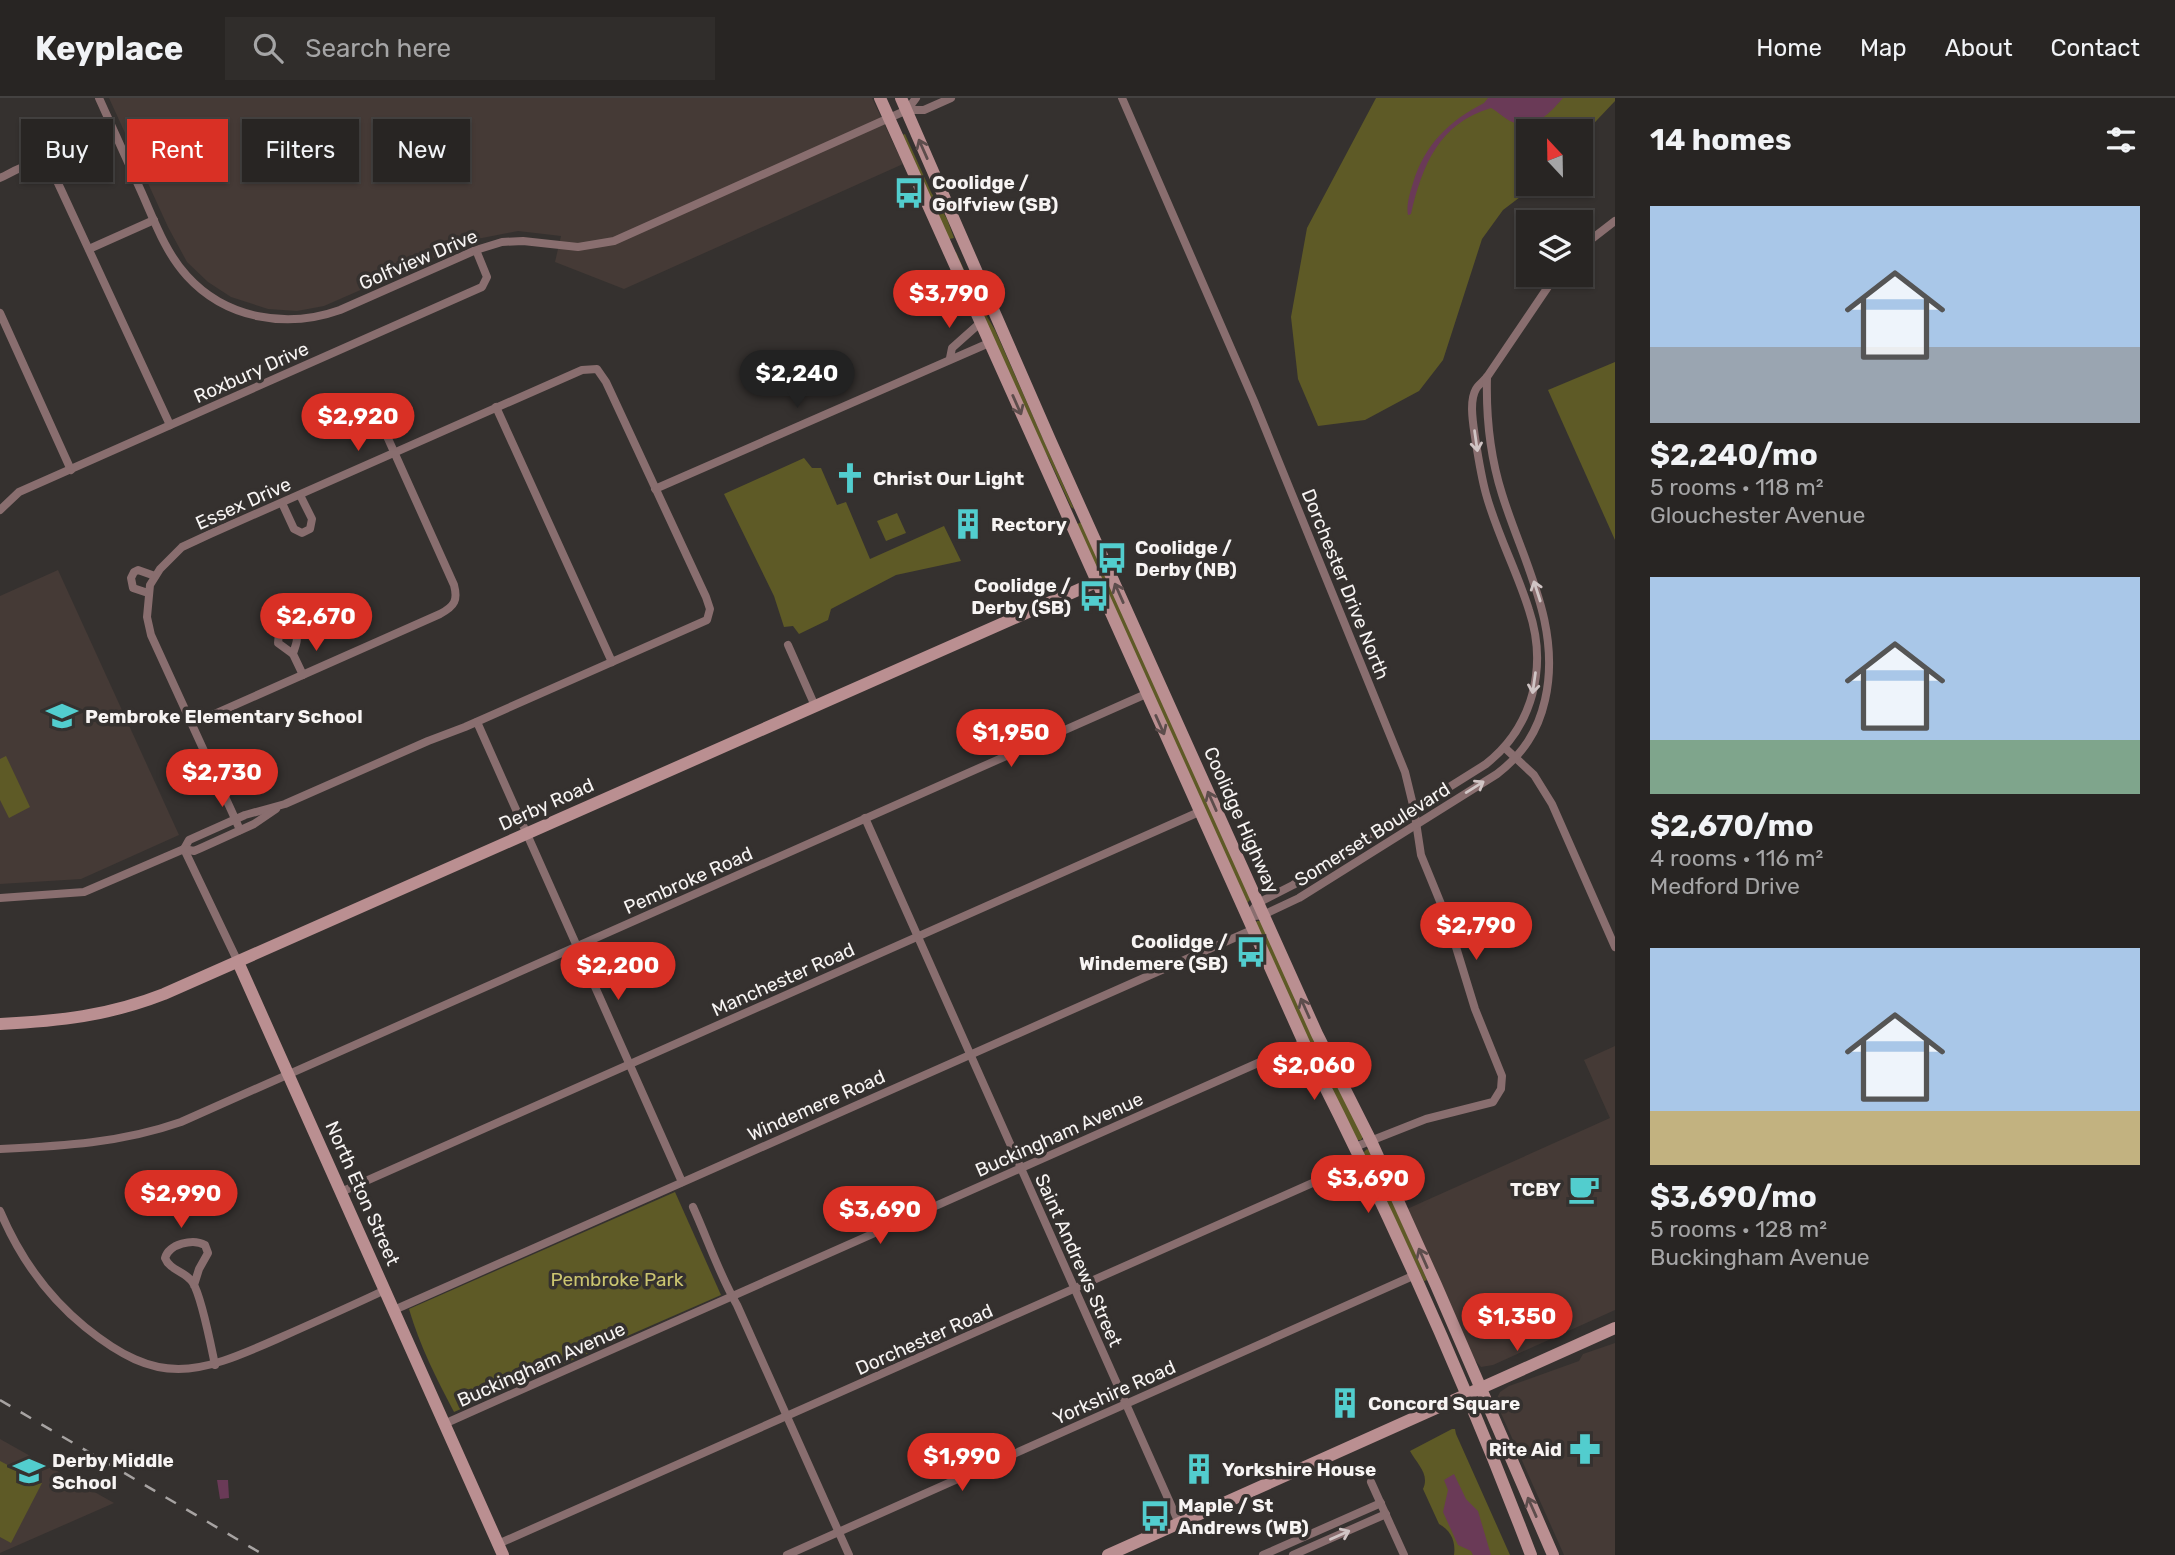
<!DOCTYPE html>
<html lang="en">
<head>
<meta charset="utf-8">
<style>
  :root { --surface:#282523; --page:#302d2b; --text:#f1f3f6; --muted:#a5a5a6; --line:#444241; --accent:#d93025 }
  body { margin:0; font-family:Rubik,sans-serif; background:var(--page); color:var(--text); height:100vh; display:flex; flex-direction:column; font-size:26px; white-space:nowrap }
  * { box-sizing:border-box; margin:0 }
  p { font-size:23px; color:var(--muted) }
  .icon { flex:none; width:38px; height:38px; fill:none; stroke:currentColor; stroke-width:2; stroke-linecap:round; stroke-linejoin:round }
  .map { position:relative; flex:1; overflow:hidden }
  .side { display:flex; flex-direction:column; background:var(--surface); width:560px }
  .side>* { flex:none }
  .top-card { position:absolute; left:21px; top:21px; width:665px; height:63px; display:flex; gap:14px }
  .needle { width:46px; rotate:338deg }
  .controls { position:absolute; left:1516px; top:21px; display:grid; gap:14px }
  .controls a { display:grid; place-items:center; width:77px; height:77px; border-radius:0px; background:var(--surface); box-shadow:0 2px 5px #0004,0 0 0 2px var(--line); font-size:35px }
  .price { position:absolute; translate:-50% -60px; padding:0 16px; border-radius:24px; background:var(--accent); color:#fff; font-size:23px; line-height:46px; filter:drop-shadow(0 2px 4px #0008) }
  .price::after { content:''; position:absolute; left:50%; top:42px; width:21px; height:16px; margin-left:-10px; background:inherit; clip-path:polygon(0 0,100% 0,50% 100%) }
  .price.current { background:#222; color:#fff }
  ul { padding:0; list-style:none }
  li { display:grid; align-content:center; gap:14px; height:371px; padding:0 35px }
  li span { display:grid; place-items:center; height:217px; border-radius:0px; color:#555 }
  li>.icon { margin-inline-start:auto }
  span .icon { width:126px; height:126px; fill:#fffc; stroke-width:1 }
  li b { font-size:30px }
  h2 { display:flex; justify-content:space-between; align-items:center; height:84px; padding:0 35px; font-size:30px }
  .pill { padding:0 24px; border-radius:0px; background:var(--surface); box-shadow:0 2px 5px #0004,0 0 0 2px var(--line); font-size:24px; line-height:63px }
  .pill.current { background:var(--accent); color:#fff }
  header { display:flex; align-items:center; gap:42px; box-sizing:border-box; height:98px; padding:0 35px; background:var(--surface); border-bottom:2px solid var(--line) }
  header strong { font-size:33px }
  nav { display:flex; gap:38px; margin-inline-start:auto; font-size:24px }
  .search { width:490px; height:63px; background:var(--page); display:flex; align-items:center; gap:18px; box-sizing:border-box; padding:0 24px; border-radius:0px; color:var(--muted); font-size:26px }
  main { display:flex; flex:1; min-height:0 }
  .map>svg:first-child { display:block }
  .built { fill:#453a36 }
  .green { fill:#5e5a26 }
  .water { fill:#6a3a57 }
  .lines { fill:none; stroke-linecap:round; stroke-linejoin:round }
  .street { stroke:#896e6f; stroke-width:8 }
  .secondary { stroke:#ba8f91; stroke-width:12 }
  .rail { stroke:#a7a3a2; stroke-width:2.5; stroke-dasharray:12 12; stroke-linecap:butt }
  .oneway { stroke:#5d4d4c }
  .oneway2 { stroke:#d0c5c5 }
  .labels { text-anchor:middle; stroke-width:7; stroke-linejoin:round; paint-order:stroke }
  .poi-label { font-size:19px; font-weight:bold; fill:#f7f4f3; stroke:#35312f; text-anchor:start }
  .street-label { font-size:19px; fill:#f7f4f3; stroke:#35312f }
  .park-label { font-size:19px; fill:#cbc570; stroke:#35312f }
</style>
</head>
<body>
<header>
<strong>Keyplace</strong>
<div class="search"><svg class="icon" aria-label="search" viewBox="0 0 24 24"><circle cx="10" cy="10" r="6"/><path d="M15 15l6 6"/></svg>Search here</div>
<nav><a>Home</a><a>Map</a><a>About</a><a>Contact</a></nav>
</header>
<main>
<div class="map">
<svg width="1615" height="1457" viewBox="0 0 1615 1457">
  <rect width="100%" height="100%" fill="#35312f"/>
  <g class="built">
    <polygon points="109,0 872,0 903,66 624,191 555,164 561,138 518,133 477,141 324,208 297,213 268,211 231,199 208,184 187,164 168,129"/>
    <polygon points="58,472 179,737 81,781 0,786 0,498"/>
    <polygon points="1615,948 1615,1212 1493,1267 1481,1269 1474,1261 1407,1111 1610,1020 1584,962"/>
    <polygon points="1615,1245 1615,1457 1564,1457 1500,1313 1497,1300 1500,1294 1509,1288 1579,1263 1583,1256"/>
    <polygon points="0,1341 114,1405 0,1455"/>
  </g>
  <g class="green">
    <polygon points="1376,0 1615,0 1615,3 1580,40 1580,33 1528,33 1528,86 1537,86 1503,112 1482,141 1443,262 1419,293 1365,322 1318,328 1298,281 1291,219 1307,130"/>
    <polygon points="905,36 931,94 947,121 954,140 949,141 902,37"/>
    <polygon points="956,154 979,205 995,232 1074,411 1071,409 1049,361 1032,331 954,156"/>
    <polygon points="1615,264 1615,442 1548,292"/>
    <polygon points="804,360 812,370 821,370 837,407 846,404 870,461 944,428 961,463 896,477 831,511 828,522 799,536 793,528 784,529 774,498 724,396"/>
    <polygon points="897,415 906,435 886,443 877,423"/>
    <polygon points="1082,424 1251,801 1247,805 1075,427"/>
    <polygon points="6,658 30,709 9,720 0,702 0,661"/>
    <polygon points="1257,823 1261,823 1363,1039 1361,1042 1357,1042 1321,972 1255,825"/>
    <polygon points="1367,1051 1370,1053 1427,1182 1424,1183 1363,1055"/>
    <path d="M675,1094l46,103 -267,117c-18,-34 -34,-66 -45,-103z"/>
    <path d="M1452,1331h3l1,5 54,121h-56c2,-13 -3,-25 -15,-31l-16,-35c7,-15 -6,-25 -13,-38z"/>
    <polygon points="0,1363 42,1385 11,1445 0,1439"/>
  </g>
  <g class="water">
    <path d="M1488,0h75c-14,16 -30,34 -53,23 -7,-4 -13,-10 -19,-13 -52,15 -69,58 -80,106l-3,1c-2,-10 2,-22 5,-32 12,-39 36,-62 71,-80z"/>
    <polygon points="1454,1376 1466,1401 1478,1413 1491,1457 1473,1457 1471,1453 1458,1447 1443,1414 1448,1392 1444,1382"/>
    <polygon points="217,1382 228,1382 229,1400 220,1401"/>
  </g>
  <g class="lines">
    <g class="street">
      <path d="M99,0c14,31 28,62 42,93 13,29 24,61 46,85 39,43 100,53 153,34l136,-60 26,-8 21,-1 55,6 36,-6 293,-131h17l27,-12"/>
      <polyline points="1122,0 1254,303 1405,674 1414,711 1421,757 1448,823 1475,911 1502,978 1501,991 1493,1004 1426,1021 1355,1049"/>
      <polyline points="907,12 916,0"/>
      <path d="M0,80c15,-7 35,-21 51,-10l119,257"/>
      <polyline points="1580,150 1615,123"/>
      <polyline points="89,151 154,122"/>
      <polyline points="0,215 71,372"/>
      <polyline points="950,260 952,250 980,225"/>
      <polyline points="496,309 612,564"/>
      <polyline points="655,391 989,245"/>
      <polyline points="282,405 294,431 302,435 310,431 312,421 300,397"/>
      <polyline points="0,412 19,394 482,189 487,179 476,152"/>
      <polyline points="148,495 133,490 131,480 134,474 138,472 155,478"/>
      <polyline points="788,547 815,608"/>
      <path d="M293,556c2,-9 8,-16 -1,-23h-9l-4,3 -1,9 15,11 10,21"/>
      <polyline points="477,624 682,1084"/>
      <path d="M192,626l248,-110c15,-8 18,-14 14,-29l-82,-182"/>
      <polyline points="1505,650 1534,677 1552,706 1615,849"/>
      <polyline points="865,720 1179,1425"/>
      <polyline points="184,751 189,742 245,717 285,706 428,643 465,629 707,522 710,511 706,499 606,284 597,271 582,272 210,436 182,449 160,471 150,487 147,519 151,537 232,714 240,732"/>
      <polyline points="184,751 238,864"/>
      <polyline points="0,800 84,794 184,751 194,753 201,750 254,726 276,711"/>
      <path d="M1247,819l11,-14 35,-18 193,-121c47,-37 62,-97 43,-154 -12,-39 -32,-76 -43,-116 -5,-18 -8,-38 -11,-57 -2,-14 -6,-36 1,-48 2,-4 8,-8 11,-12l69,-102"/>
      <path d="M1247,819l16,-2 36,-17 198,-124c26,-20 41,-43 48,-74 17,-74 -22,-138 -43,-206 -12,-38 -16,-78 -15,-117"/>
      <path d="M0,1051c63,-3 121,-6 181,-27l965,-428"/>
      <polyline points="341,1094 1199,714"/>
      <path d="M693,1109c15,33 26,67 44,98l112,250"/>
      <path d="M0,1113c19,45 47,85 85,116 74,60 111,48 192,12 36,-16 72,-32 108,-49"/>
      <path d="M194,1187l5,-16 9,-16 -3,-8c-12,-7 -36,-1 -40,13 5,13 21,13 28,25 9,15 18,63 22,82"/>
      <polyline points="394,1212 1252,832"/>
      <polyline points="444,1326 1303,945"/>
      <polyline points="1371,1384 1404,1457"/>
      <polyline points="498,1446 1362,1063"/>
      <polyline points="787,1457 1415,1177"/>
      <polyline points="1263,1457 1381,1405"/>
      <polyline points="1293,1457 1386,1416"/>
    </g>
    <g class="secondary">
      <path d="M880,0l433,965c81,160 154,324 218,492"/>
      <polyline points="901,0 1050,342 1317,936 1371,1043 1436,1187 1553,1457"/>
      <polyline points="238,864 503,1457"/>
      <path d="M0,926c59,-3 108,-8 164,-30l932,-412"/>
      <polyline points="1108,1457 1615,1230"/>
    </g>
    <polyline class="rail" points="0,1302 264,1457"/>
  </g>
  <defs><path id="oneway-shaft" d="M-6 0H5M1.5-3L5.5 0L1.5 3" fill="none" stroke-width="1.6" stroke-linecap="round" stroke-linejoin="round" transform="scale(1.75)"/></defs>
  <g class="oneway">
    <use href="#oneway-shaft" transform="translate(923 51) rotate(-114)"/>
    <use href="#oneway-shaft" transform="translate(1017 307) rotate(66)"/>
    <use href="#oneway-shaft" transform="translate(1119 495) rotate(-114)"/>
    <use href="#oneway-shaft" transform="translate(1160 627) rotate(66)"/>
    <use href="#oneway-shaft" transform="translate(1212 703) rotate(-114)"/>
    <use href="#oneway-shaft" transform="translate(1305 910) rotate(-114)"/>
    <use href="#oneway-shaft" transform="translate(1423 1160) rotate(-114)"/>
    <use href="#oneway-shaft" transform="translate(1532 1409) rotate(-114)"/>
  </g>
  <g class="oneway2">
    <use href="#oneway-shaft" transform="translate(1476 343) rotate(82)"/>
    <use href="#oneway-shaft" transform="translate(1537 493) rotate(-108)"/>
    <use href="#oneway-shaft" transform="translate(1534 585) rotate(98)"/>
    <use href="#oneway-shaft" transform="translate(1475 689) rotate(-32)"/>
    <use href="#oneway-shaft" transform="translate(1340 1437) rotate(-24)"/>
  </g>
  <defs>
    <symbol id="bus-bare" viewBox="-9 -9 18 18"><path d="M-5-6H5V4H4V6H2V4H-2V6H-4V4H-5ZM-3.5-4V0h7V-4ZM-3.5 1.2v1.5H-2V1.2ZM2 1.2v1.5H3.5V1.2Z" fill="#52cdce" stroke="#35312f" stroke-width="2.5" paint-order="stroke"/></symbol>
    <symbol id="church-bare" viewBox="-9 -9 18 18"><path d="M-1.2-6h2.4v3.5h3.3v2.4h-3.3V6h-2.4V-.1h-3.3v-2.4h3.3Z" fill="#52cdce" stroke="#35312f" stroke-width="2.5" paint-order="stroke"/></symbol>
    <symbol id="building-bare" viewBox="-9 -9 18 18"><path d="M-4-6H4V6H1V3H-1V6H-4ZM-2.5-4.3h1.7v1.8h-1.7ZM.8-4.3h1.7v1.8H.8ZM-2.5-1h1.7V.8h-1.7ZM.8-1h1.7V.8H.8Z" fill="#52cdce" stroke="#35312f" stroke-width="2.5" paint-order="stroke"/></symbol>
    <symbol id="school-bare" viewBox="-9 -9 18 18"><path d="M0-5L7-2L0 1L-7-2ZM-4 1L0 2.5L4 1V4Q0 6-4 4Z" fill="#52cdce" stroke="#35312f" stroke-width="2.5" paint-order="stroke"/></symbol>
    <symbol id="cafe-bare" viewBox="-9 -9 18 18"><path d="M-5.5-4.5H6V0H3Q3 3.5 0 3.5H-2.5Q-5.5 3.5-5.5 0ZM3-3.2v2h1.7v-2ZM-6 4.5H4V6H-6Z" fill="#52cdce" stroke="#35312f" stroke-width="2.5" paint-order="stroke"/></symbol>
    <symbol id="pharmacy-bare" viewBox="-9 -9 18 18"><path d="M-2-6h4v4h4v4h-4v4h-4v-4h-4v-4h4Z" fill="#52cdce" stroke="#35312f" stroke-width="2.5" paint-order="stroke"/></symbol>
  </defs>
  <g fill-rule="evenodd">
    <use href="#bus-bare" x="887" y="73" width="44" height="44"/>
    <use href="#church-bare" x="828" y="358" width="44" height="44"/>
    <use href="#building-bare" x="946" y="404" width="44" height="44"/>
    <use href="#bus-bare" x="1090" y="438" width="44" height="44"/>
    <use href="#bus-bare" x="1072" y="476" width="44" height="44"/>
    <use href="#school-bare" x="40" y="596" width="44" height="44"/>
    <use href="#bus-bare" x="1229" y="832" width="44" height="44"/>
    <use href="#cafe-bare" x="1562" y="1069" width="44" height="44"/>
    <use href="#building-bare" x="1323" y="1283" width="44" height="44"/>
    <use href="#pharmacy-bare" x="1563" y="1329" width="44" height="44"/>
    <use href="#building-bare" x="1177" y="1349" width="44" height="44"/>
    <use href="#school-bare" x="7" y="1351" width="44" height="44"/>
    <use href="#bus-bare" x="1133" y="1396" width="44" height="44"/>
  </g>
  <g class="labels">
    <g class="poi-label">
      <text x="932" y="91">Coolidge /<tspan x="932" dy="22">Golfview (SB)</tspan></text>
      <text x="873" y="387">Christ Our Light</text>
      <text x="991" y="433">Rectory</text>
      <text x="1135" y="456">Coolidge /<tspan x="1135" dy="22">Derby (NB)</tspan></text>
      <text x="1071" y="494" text-anchor="end">Coolidge /<tspan x="1071" dy="22">Derby (SB)</tspan></text>
      <text x="85" y="625">Pembroke Elementary School</text>
      <text x="1228" y="850" text-anchor="end">Coolidge /<tspan x="1228" dy="22">Windemere (SB)</tspan></text>
      <text x="1561" y="1098" text-anchor="end">TCBY</text>
      <text x="1368" y="1312">Concord Square</text>
      <text x="1562" y="1358" text-anchor="end">Rite Aid</text>
      <text x="52" y="1369">Derby Middle<tspan x="52" dy="22">School</tspan></text>
      <text x="1222" y="1378">Yorkshire House</text>
      <text x="1178" y="1414">Maple / St<tspan x="1178" dy="22">Andrews (WB)</tspan></text>
    </g>
    <g class="street-label">
      <text transform="translate(418 161) rotate(-23)" y="7">Golfview Drive</text>
      <text transform="translate(251 274) rotate(-24)" y="7">Roxbury Drive</text>
      <text transform="translate(243 405) rotate(-24)" y="7">Essex Drive</text>
      <text transform="translate(1346 486) rotate(68)" y="7">Dorchester Drive North</text>
      <text transform="translate(546 706) rotate(-24)" y="7">Derby Road</text>
      <text transform="translate(1242 722) rotate(66)" y="7">Coolidge Highway</text>
      <text transform="translate(1372 736) rotate(-32)" y="7">Somerset Boulevard</text>
      <text transform="translate(688 782) rotate(-24)" y="7">Pembroke Road</text>
      <text transform="translate(783 881) rotate(-24)" y="7">Manchester Road</text>
      <text transform="translate(816 1007) rotate(-24)" y="7">Windemere Road</text>
      <text transform="translate(1059 1036) rotate(-24)" y="7">Buckingham Avenue</text>
      <text transform="translate(363 1095) rotate(66)" y="7">North Eton Street</text>
      <text transform="translate(1079 1162) rotate(66)" y="7">Saint Andrews Street</text>
      <text transform="translate(924 1241) rotate(-24)" y="7">Dorchester Road</text>
      <text transform="translate(541 1266) rotate(-24)" y="7">Buckingham Avenue</text>
      <text transform="translate(1114 1294) rotate(-24)" y="7">Yorkshire Road</text>
    </g>
    <g class="park-label">
      <text x="617" y="1188">Pembroke Park</text>
    </g>
  </g>
</svg>
<div class="controls">
<a><svg class="needle" viewBox="-14 -14 28 28"><path d="M0-13l5 13h-10z" fill="#e53935"/><path d="M0 13l5-13h-10z" fill="#a5a5a6"/></svg></a>
<a><svg class="icon" aria-label="layers" viewBox="0 0 24 24"><path d="M12 4l9 5-9 5-9-5zM3 14l9 5 9-5"/></svg></a>
</div>
<b class="price" style="left:949px;top:232px">$3,790</b>
<b class="price current" style="left:797px;top:312px">$2,240</b>
<b class="price" style="left:358px;top:355px">$2,920</b>
<b class="price" style="left:316px;top:555px">$2,670</b>
<b class="price" style="left:1011px;top:671px">$1,950</b>
<b class="price" style="left:222px;top:711px">$2,730</b>
<b class="price" style="left:1476px;top:864px">$2,790</b>
<b class="price" style="left:618px;top:904px">$2,200</b>
<b class="price" style="left:1314px;top:1004px">$2,060</b>
<b class="price" style="left:1368px;top:1117px">$3,690</b>
<b class="price" style="left:181px;top:1132px">$2,990</b>
<b class="price" style="left:880px;top:1148px">$3,690</b>
<b class="price" style="left:1517px;top:1255px">$1,350</b>
<b class="price" style="left:962px;top:1395px">$1,990</b>
<div class="top-card">
<a class="pill">Buy</a>
<a class="pill current">Rent</a>
<a class="pill">Filters</a>
<a class="pill">New</a>
</div>
</div>
<section class="side">
<h2>14 homes<svg class="icon" aria-label="filters" viewBox="0 0 24 24"><path d="M4 7h16M4 17h16"/><circle cx="9" cy="7" r="2"/><circle cx="15" cy="17" r="2"/></svg></h2>
<ul>
<li><span style="background:linear-gradient(#a9c7e8 65%,#9aa5b1 0)"><svg class="icon" aria-label="home" viewBox="0 0 24 24"><path d="M3 11l9-7 9 7M6 9v11h12V9"/></svg></span><div><b>$2,240/mo</b><p>5 rooms · 118 m²</p><p>Glouchester Avenue</p></div></li>
<li><span style="background:linear-gradient(#a9c7e8 75%,#7fa58c 0)"><svg class="icon" aria-label="home" viewBox="0 0 24 24"><path d="M3 11l9-7 9 7M6 9v11h12V9"/></svg></span><div><b>$2,670/mo</b><p>4 rooms · 116 m²</p><p>Medford Drive</p></div></li>
<li><span style="background:linear-gradient(#a9c7e8 75%,#c2b280 0)"><svg class="icon" aria-label="home" viewBox="0 0 24 24"><path d="M3 11l9-7 9 7M6 9v11h12V9"/></svg></span><div><b>$3,690/mo</b><p>5 rooms · 128 m²</p><p>Buckingham Avenue</p></div></li>
</ul>
</section>
</main>
</body>
</html>
